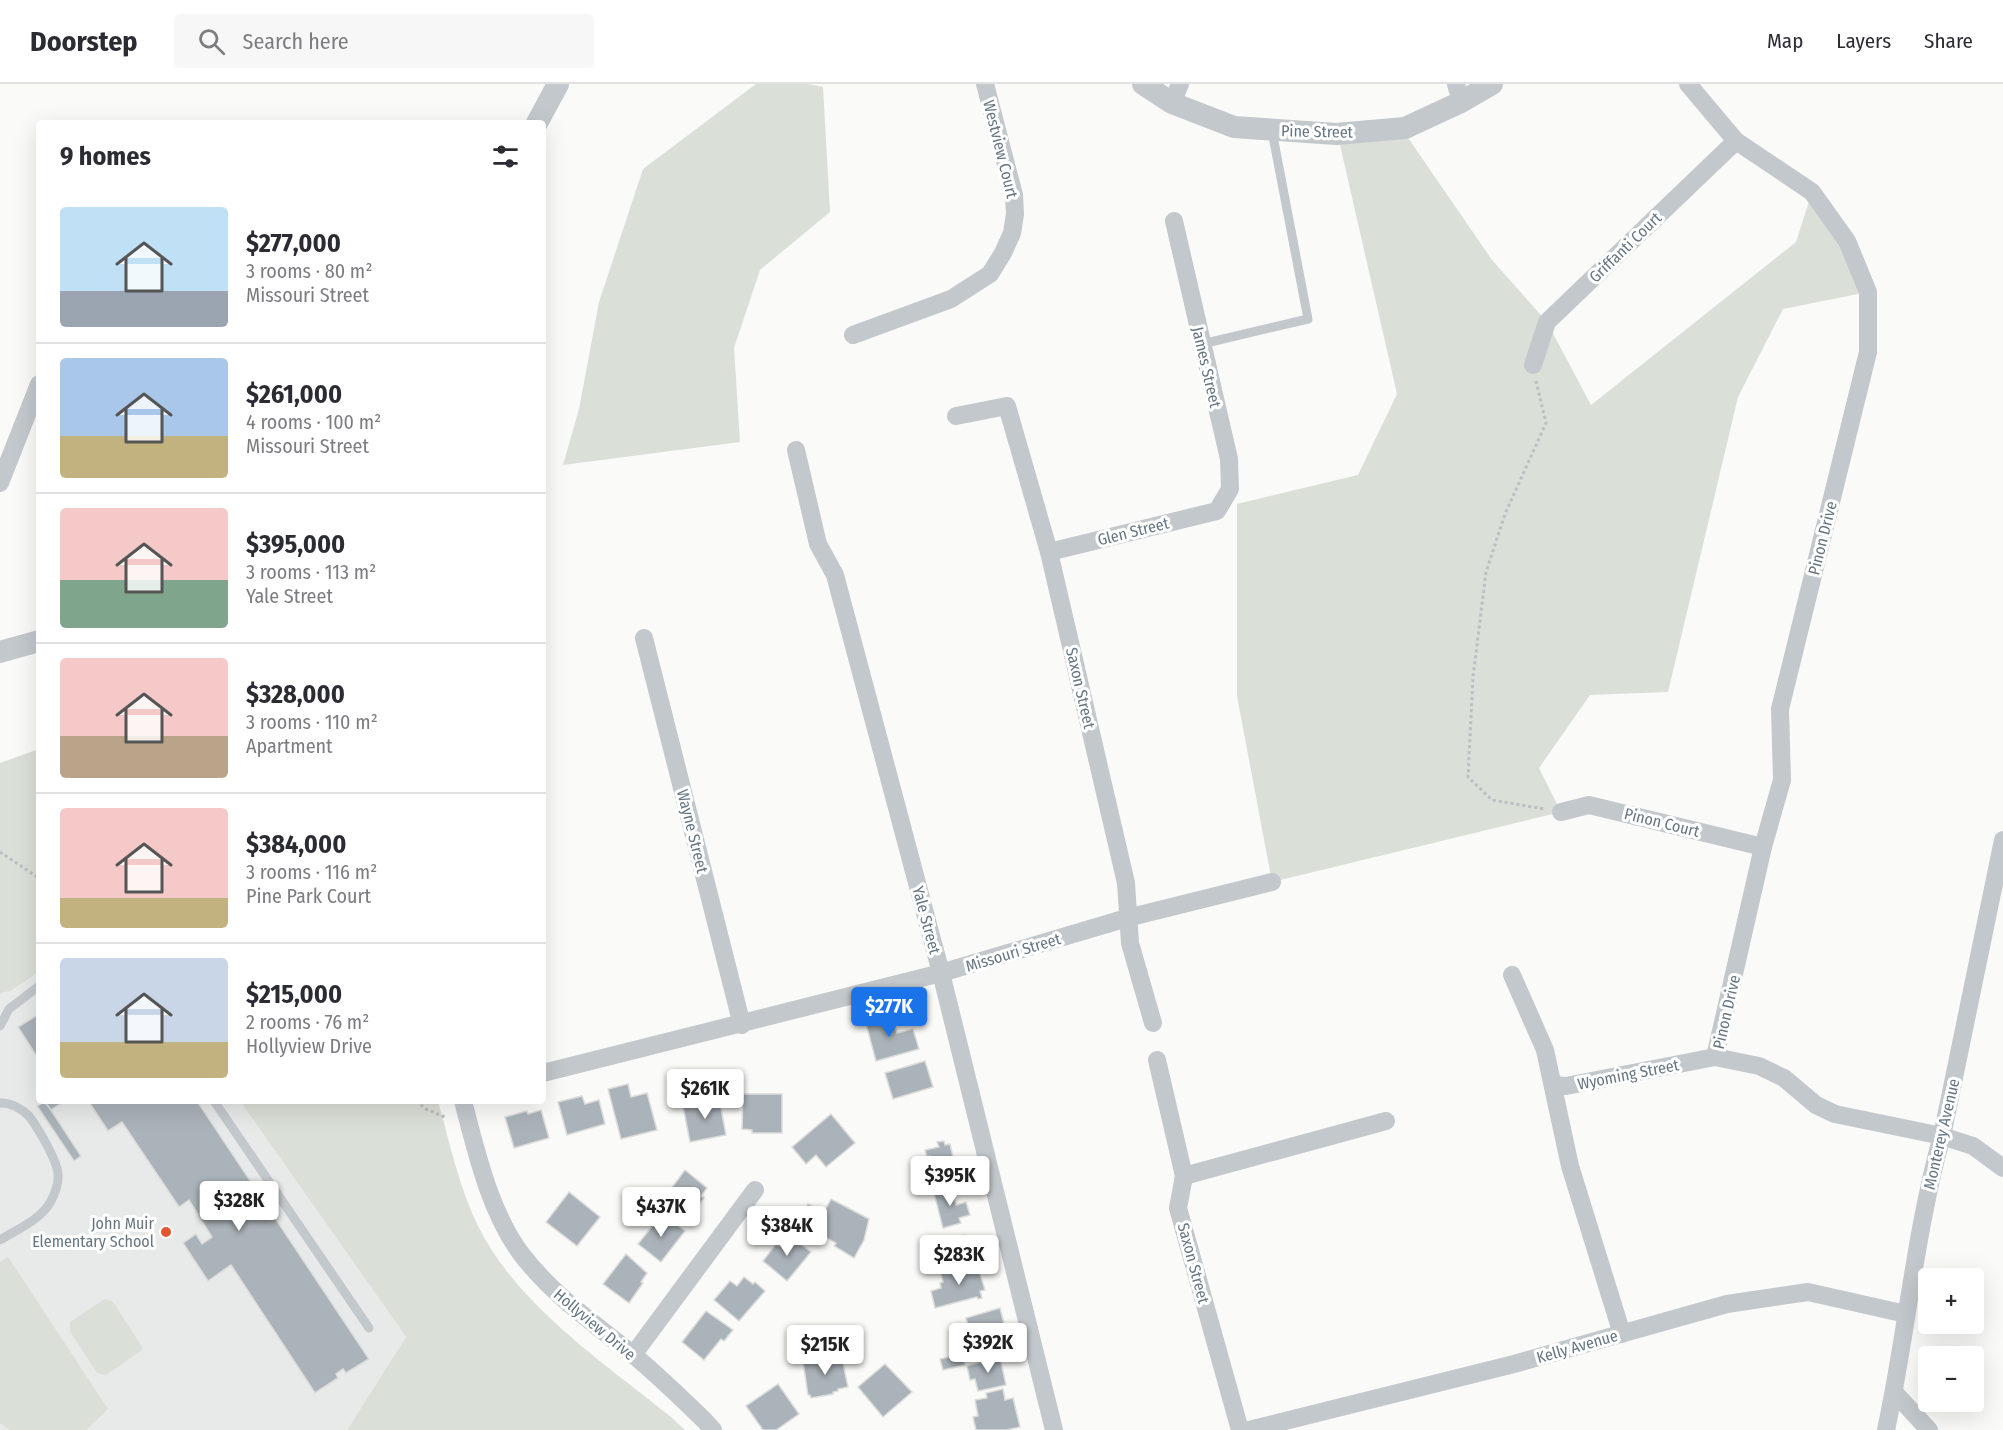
<!DOCTYPE html>
<html lang="en">
<head>
<meta charset="utf-8">
<style>
  :root { --surface:#fff; --page:#f7f7f7; --text:#2b2b33; --muted:#7c7c81; --line:#e1e1e2; --accent:#1a73e8 }
  body { margin:0; font-family:"Fira Sans Condensed",sans-serif; background:var(--page); color:var(--text); height:100vh; display:flex; flex-direction:column; font-size:22px; white-space:nowrap }
  * { box-sizing:border-box; margin:0 }
  p { font-size:20px; color:var(--muted) }
  .icon { flex:none; width:33px; height:33px; fill:none; stroke:currentColor; stroke-width:2; stroke-linecap:round; stroke-linejoin:round }
  .map { position:relative; flex:1; overflow:hidden }
  .drawer { position:absolute; left:36px; top:36px; width:510px; height:984px; display:flex; flex-direction:column; background:var(--surface); border-radius:6px; box-shadow:0 6px 24px #0002 }
  .drawer>* { flex:none }
  .tools { position:absolute; left:1918px; top:1184px; display:grid; gap:12px }
  .tools a { display:grid; place-items:center; width:66px; height:66px; border-radius:6px; background:var(--surface); box-shadow:0 6px 24px #0002; font-size:30px }
  .price { position:absolute; translate:-50% -51px; padding:0 14px; border-radius:6px; background:#fff; color:#222; font-size:20px; line-height:39px; filter:drop-shadow(0 2px 3px #0008) }
  .price::after { content:''; position:absolute; left:50%; top:36px; width:18px; height:14px; margin-left:-9px; background:inherit; clip-path:polygon(0 0,100% 0,50% 100%) }
  .price.active { background:var(--accent); color:#fff }
  ul { padding:0; list-style:none }
  li { display:flex; align-items:center; gap:18px; height:150px; padding:0 24px }
  li+li { border-top:2px solid var(--line) }
  li span { display:grid; place-items:center; flex:none; width:168px; height:120px; border-radius:6px; color:#555 }
  li>.icon { margin-inline-start:auto }
  span .icon { width:72px; height:72px; fill:#fffc; stroke-width:1 }
  li b { font-size:26px }
  h2 { display:flex; justify-content:space-between; align-items:center; height:72px; padding:0 24px; font-size:26px }
  header { display:flex; align-items:center; gap:36px; box-sizing:border-box; height:84px; padding:0 30px; background:var(--surface); border-bottom:2px solid var(--line) }
  header strong { font-size:28px }
  nav { display:flex; gap:33px; margin-inline-start:auto; font-size:21px }
  .search { width:420px; height:54px; background:var(--page); display:flex; align-items:center; gap:15px; box-sizing:border-box; padding:0 21px; border-radius:6px; color:var(--muted); font-size:22px }
  .map>svg:first-child { display:block }
  .built { fill:#e8e9e9 }
  .green { fill:#dadfd7 }
  .building { fill:#aab3b9; stroke:#dcdcda; stroke-width:1.5 }
  .lines { fill:none; stroke-linecap:round; stroke-linejoin:round }
  .path { stroke:#bbbfc2; stroke-width:3; stroke-dasharray:3 3; stroke-linecap:butt }
  .service { stroke:#c3c8cc; stroke-width:9 }
  .minor { stroke:#c3c8cc; stroke-width:18 }
  .tertiary { stroke:#c3c8cc; stroke-width:22 }
  .poi-dot { fill:#e4572e; stroke:#fff; stroke-width:2 }
  .labels { text-anchor:middle; stroke-width:6; stroke-linejoin:round; paint-order:stroke }
  .street-label { font-size:16px; fill:#657683; stroke:#fff }
  .poi-label { font-size:16px; fill:#657683; stroke:#fff; text-anchor:end }
</style>
</head>
<body>
<header>
<strong>Doorstep</strong>
<div class="search"><svg class="icon" aria-label="search" viewBox="0 0 24 24"><circle cx="10" cy="10" r="6"/><path d="M15 15l6 6"/></svg>Search here</div>
<nav><a>Map</a><a>Layers</a><a>Share</a></nav>
</header>
<div class="map">
<svg width="2003" height="1346" viewBox="0 0 2003 1346">
  <rect width="100%" height="100%" fill="#fafaf8"/>
  <polygon class="built" points="39,888 39,1017 240,1017 406,1253 347,1346 0,1346 0,909 12,907"/>
  <g class="green">
    <polygon points="756,0 808,0 823,3 830,128 760,186 734,264 740,358 563,381 579,325 599,218 643,85"/>
    <polygon points="1404,48 1492,176 1547,238 1591,321 1796,158 1812,108 1868,208 1783,225 1738,313 1668,608 1590,611 1539,684 1561,728 1272,798 1237,612 1237,420 1358,391 1397,310 1338,52"/>
    <polygon points="39,665 39,888 11,907 0,909 0,679"/>
    <path d="M240,1017h198c12,43 21,86 40,125 39,79 126,137 193,191l14,13h-338l59,-93z"/>
    <polygon points="8,1173 108,1325 86,1346 10,1346 0,1339 0,1178"/>
    <polygon points="105,1215 113,1218 142,1263 142,1266 106,1291 97,1289 70,1247 70,1238"/>
  </g>
  <g class="building">
    <polygon points="891,929 897,949 913,945 919,965 876,977 865,936"/>
    <polygon points="39,930 39,976 18,943"/>
    <polygon points="925,977 933,1003 893,1015 885,989"/>
    <polygon points="628,1000 631,1013 647,1009 657,1046 621,1055 608,1005"/>
    <polygon points="743,1010 782,1010 782,1049 752,1049 752,1046 742,1045"/>
    <polygon points="582,1012 585,1020 599,1016 605,1040 567,1051 558,1018"/>
    <polygon points="719,1014 726,1051 690,1058 683,1022"/>
    <polygon points="45,1017 81,1072 74,1077 37,1022"/>
    <polygon points="47,1017 65,1017 51,1026 45,1018"/>
    <polygon points="90,1017 197,1017 369,1275 346,1289 343,1285 336,1290 338,1294 315,1309 231,1181 208,1197 183,1159 196,1150 202,1160 212,1153 189,1116 179,1123 122,1038 108,1047 89,1018"/>
    <polygon points="541,1026 549,1054 514,1064 505,1033 527,1027 528,1030"/>
    <polygon points="831,1030 855,1059 826,1083 816,1071 806,1080 792,1063"/>
    <polygon points="944,1057 945,1061 950,1060 953,1073 944,1075 948,1085 935,1089 930,1072 927,1073 925,1066 939,1063 937,1058"/>
    <polygon points="685,1086 707,1104 701,1112 704,1114 689,1134 664,1114"/>
    <polygon points="951,1101 956,1121 966,1118 970,1131 959,1134 961,1139 943,1144 933,1105"/>
    <polygon points="569,1108 600,1133 577,1162 546,1138"/>
    <polygon points="831,1115 869,1135 864,1156 854,1174 834,1162 836,1159 798,1138 808,1120 824,1128"/>
    <polygon points="662,1130 685,1147 661,1178 638,1160"/>
    <polygon points="788,1151 811,1168 787,1197 763,1177 776,1160 779,1162"/>
    <polygon points="964,1151 969,1170 947,1175 942,1157"/>
    <polygon points="626,1170 647,1189 641,1198 643,1199 629,1219 603,1200"/>
    <polygon points="976,1177 985,1206 980,1207 982,1214 978,1215 977,1213 935,1224 931,1207 941,1204 940,1199 943,1198 941,1189 973,1181 972,1178"/>
    <polygon points="744,1193 753,1200 755,1198 765,1207 739,1237 714,1216 730,1197 737,1202"/>
    <polygon points="1000,1224 1004,1240 1000,1241 1001,1246 971,1253 966,1234"/>
    <polygon points="706,1227 733,1246 724,1257 721,1255 704,1276 682,1258"/>
    <polygon points="981,1252 984,1262 962,1268 959,1258"/>
    <polygon points="841,1270 848,1303 838,1305 838,1307 833,1308 833,1310 811,1314 810,1311 808,1311 803,1277"/>
    <polygon points="963,1270 965,1281 943,1286 940,1275"/>
    <polygon points="995,1272 996,1275 1000,1274 1006,1301 978,1307 975,1295 970,1296 967,1282 989,1276 988,1274"/>
    <polygon points="885,1280 912,1308 883,1333 858,1303"/>
    <polygon points="778,1300 799,1330 776,1346 763,1346 746,1322"/>
    <polygon points="1003,1305 1005,1316 1013,1314 1020,1343 1006,1346 976,1346 973,1333 978,1332 975,1316 987,1314 986,1309"/>
  </g>
  <g class="lines">
    <g class="path">
      <polyline points="1536,297 1546,339 1505,430 1486,488 1473,593 1468,693 1492,716 1545,725"/>
      <polyline points="0,768 39,794"/>
      <polyline points="416,1017 426,1025 447,1034"/>
    </g>
    <g class="service">
      <polyline points="1202,260 1308,235 1272,47"/>
      <polyline points="0,942 9,925 39,902"/>
      <polyline points="214,1017 369,1244"/>
      <path d="M0,1019c10,-1 22,6 29,13 9,12 28,44 29,58 1,8 -3,20 -7,27 -9,18 -35,29 -51,39"/>
    </g>
    <g class="minor">
      <polyline points="1456,0 1461,18"/>
      <polyline points="1688,0 1736,57 1812,108 1847,157 1868,208 1868,268 1780,625 1782,696 1763,763 1715,973"/>
      <polyline points="1172,19 1180,0"/>
      <polyline points="853,251 951,215 990,190 1003,169 1012,149 1015,130 1014,111 985,0"/>
      <polyline points="1533,281 1547,238 1736,57"/>
      <polyline points="956,332 1007,322 1049,468 1126,799 1130,859 1153,939"/>
      <polyline points="796,366 818,460 835,491 941,889 1054,1346"/>
      <polyline points="0,399 39,300"/>
      <polyline points="1049,468 1217,427 1230,405 1229,375 1174,137"/>
      <polyline points="644,554 742,941"/>
      <polyline points="1561,728 1589,721 1763,763"/>
      <polyline points="1512,891 1545,966 1570,1082 1622,1250"/>
      <polyline points="1157,976 1184,1092 1178,1124 1240,1346"/>
      <polyline points="543,989 941,889 1127,834 1272,798"/>
      <polyline points="1553,1001 1566,1002 1715,973 1759,982 1784,994 1816,1021 1835,1030 1942,1052 1973,1062 2003,1084"/>
      <path d="M463,1017c13,50 27,112 59,154 30,39 70,67 109,98 26,21 50,45 74,68l8,9"/>
      <polyline points="1184,1092 1386,1037"/>
      <polyline points="633,1271 755,1106"/>
      <polyline points="1894,1308 1929,1346"/>
      <polyline points="1249,1346 1514,1280 1727,1220 1808,1208 1906,1230"/>
      <path d="M1886,1346c21,-98 29,-198 56,-294l61,-296"/>
    </g>
    <g class="tertiary">
      <polyline points="1143,0 1172,19 1234,43 1336,50 1405,44 1461,18 1492,0"/>
      <polyline points="537,39 558,0"/>
      <polyline points="0,568 39,557"/>
    </g>
  </g>
  <circle class="poi-dot" cx="166" cy="1148" r="6"/>
  <g class="labels">
    <g class="street-label">
      <text transform="translate(1317 47) rotate(1)" y="6">Pine Street</text>
      <text transform="translate(1001 65) rotate(76)" y="6">Westview Court</text>
      <text transform="translate(1625 163) rotate(-44)" y="6">Griffanti Court</text>
      <text transform="translate(1207 283) rotate(77)" y="6">James Street</text>
      <text transform="translate(1133 447) rotate(-14)" y="6">Glen Street</text>
      <text transform="translate(1822 454) rotate(-76)" y="6">Pinon Drive</text>
      <text transform="translate(1081 604) rotate(77)" y="6">Saxon Street</text>
      <text transform="translate(1662 738) rotate(14)" y="6">Pinon Court</text>
      <text transform="translate(693 747) rotate(76)" y="6">Wayne Street</text>
      <text transform="translate(927 836) rotate(75)" y="6">Yale Street</text>
      <text transform="translate(1013 868) rotate(-17)" y="6">Missouri Street</text>
      <text transform="translate(1726 928) rotate(-77)" y="6">Pinon Drive</text>
      <text transform="translate(1628 990) rotate(-11)" y="6">Wyoming Street</text>
      <text transform="translate(1941 1050) rotate(-77)" y="6">Monterey Avenue</text>
      <text transform="translate(1194 1179) rotate(75)" y="6">Saxon Street</text>
      <text transform="translate(595 1240) rotate(40)" y="6">Hollyview Drive</text>
      <text transform="translate(1577 1262) rotate(-16)" y="6">Kelly Avenue</text>
    </g>
    <g class="poi-label">
      <text x="154" y="1145">John Muir<tspan x="154" dy="18">Elementary School</tspan></text>
    </g>
  </g>
</svg>
<div class="tools">
<a>+</a>
<a>−</a>
</div>
<b class="price active" style="left:889px;top:954px">$277K</b>
<b class="price" style="left:705px;top:1036px">$261K</b>
<b class="price" style="left:950px;top:1123px">$395K</b>
<b class="price" style="left:239px;top:1148px">$328K</b>
<b class="price" style="left:661px;top:1154px">$437K</b>
<b class="price" style="left:787px;top:1173px">$384K</b>
<b class="price" style="left:959px;top:1202px">$283K</b>
<b class="price" style="left:988px;top:1290px">$392K</b>
<b class="price" style="left:825px;top:1292px">$215K</b>
<section class="drawer">
<h2>9 homes<svg class="icon" aria-label="filters" viewBox="0 0 24 24"><path d="M4 7h16M4 17h16"/><circle cx="9" cy="7" r="2"/><circle cx="15" cy="17" r="2"/></svg></h2>
<ul>
<li><span style="background:linear-gradient(#bfe0f5 70%,#9aa5b1 0)"><svg class="icon" aria-label="home" viewBox="0 0 24 24"><path d="M3 11l9-7 9 7M6 9v11h12V9"/></svg></span><div><b>$277,000</b><p>3 rooms · 80 m²</p><p>Missouri Street</p></div></li>
<li><span style="background:linear-gradient(#a9c7e8 65%,#c2b280 0)"><svg class="icon" aria-label="home" viewBox="0 0 24 24"><path d="M3 11l9-7 9 7M6 9v11h12V9"/></svg></span><div><b>$261,000</b><p>4 rooms · 100 m²</p><p>Missouri Street</p></div></li>
<li><span style="background:linear-gradient(#f6c9c9 60%,#7fa58c 0)"><svg class="icon" aria-label="home" viewBox="0 0 24 24"><path d="M3 11l9-7 9 7M6 9v11h12V9"/></svg></span><div><b>$395,000</b><p>3 rooms · 113 m²</p><p>Yale Street</p></div></li>
<li><span style="background:linear-gradient(#f6c9c9 65%,#b9a48a 0)"><svg class="icon" aria-label="home" viewBox="0 0 24 24"><path d="M3 11l9-7 9 7M6 9v11h12V9"/></svg></span><div><b>$328,000</b><p>3 rooms · 110 m²</p><p>Apartment</p></div></li>
<li><span style="background:linear-gradient(#f6c9c9 75%,#c2b280 0)"><svg class="icon" aria-label="home" viewBox="0 0 24 24"><path d="M3 11l9-7 9 7M6 9v11h12V9"/></svg></span><div><b>$384,000</b><p>3 rooms · 116 m²</p><p>Pine Park Court</p></div></li>
<li><span style="background:linear-gradient(#c9d6e8 70%,#c2b280 0)"><svg class="icon" aria-label="home" viewBox="0 0 24 24"><path d="M3 11l9-7 9 7M6 9v11h12V9"/></svg></span><div><b>$215,000</b><p>2 rooms · 76 m²</p><p>Hollyview Drive</p></div></li>
</ul>
</section>
</div>
</body>
</html>
